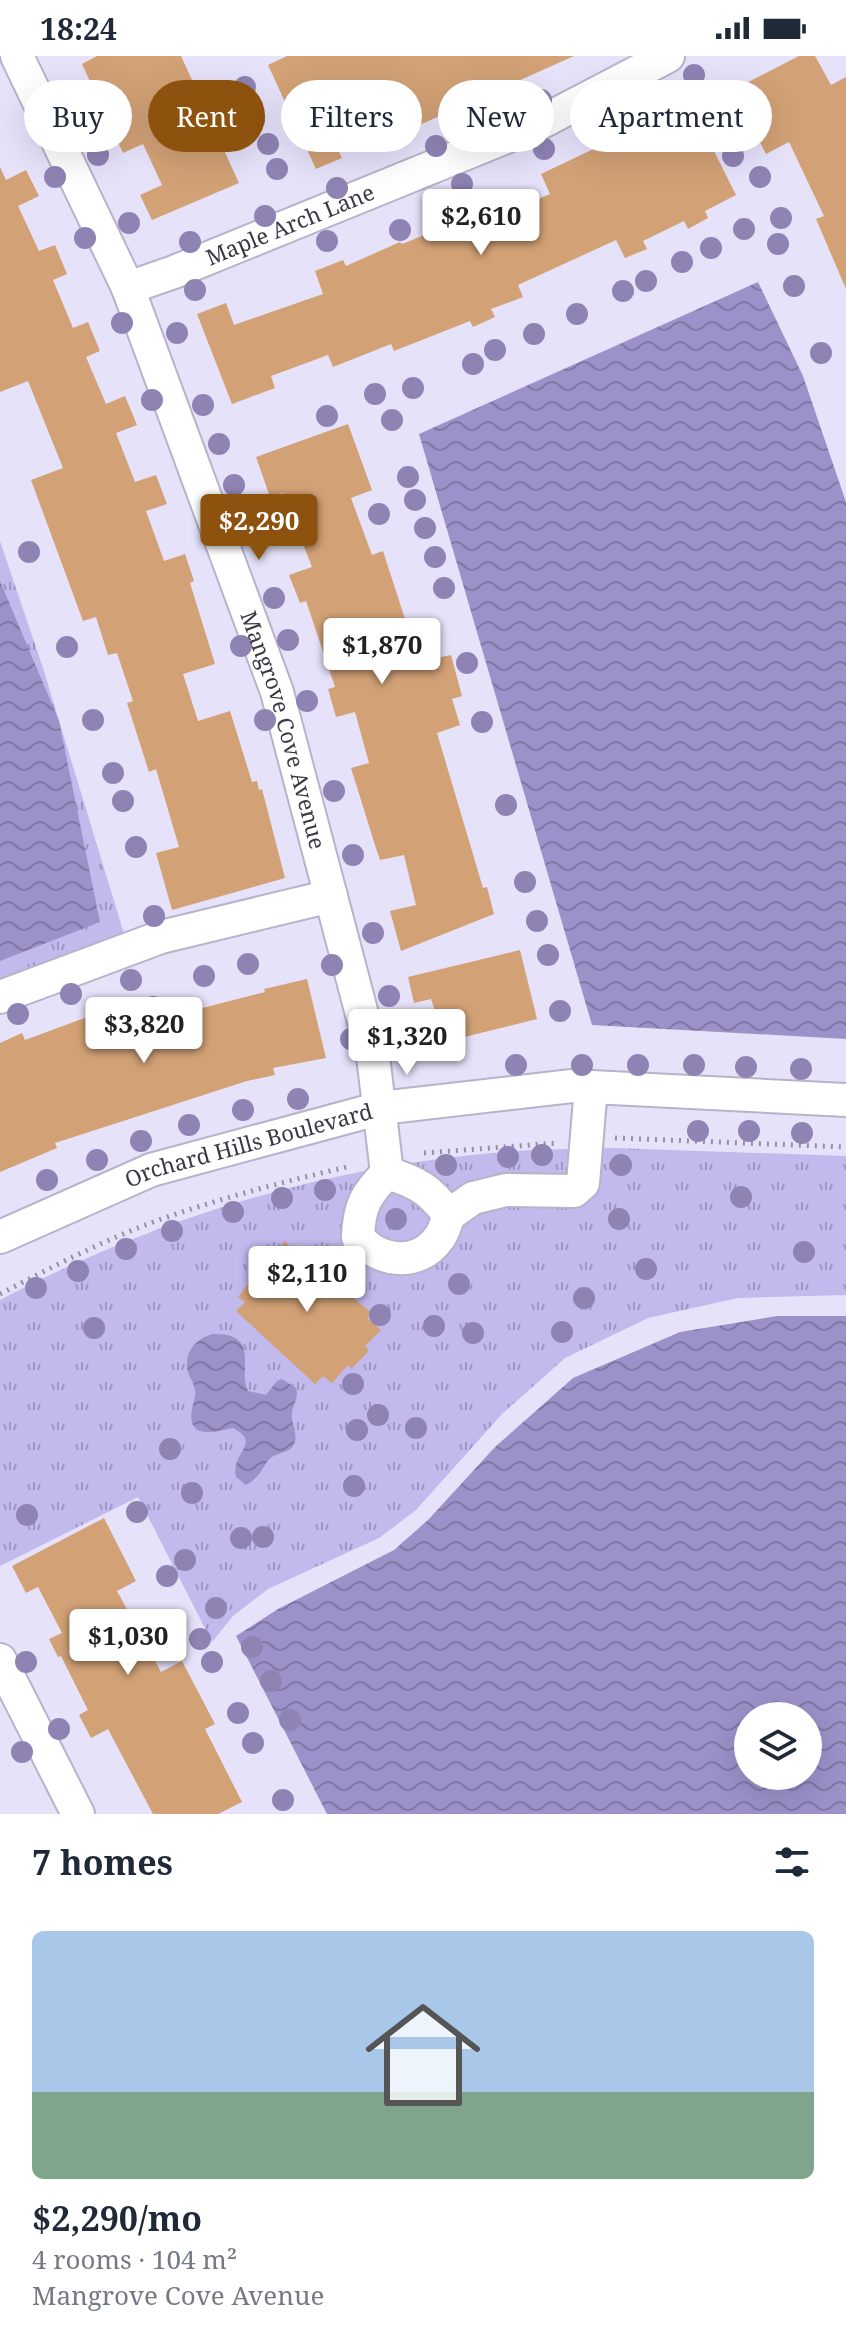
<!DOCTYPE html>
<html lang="en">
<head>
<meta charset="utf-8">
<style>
  :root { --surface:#fff; --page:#f6f6f7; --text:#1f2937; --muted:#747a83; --accent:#8d520e }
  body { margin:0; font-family:"Noto Serif",serif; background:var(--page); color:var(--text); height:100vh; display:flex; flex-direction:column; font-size:30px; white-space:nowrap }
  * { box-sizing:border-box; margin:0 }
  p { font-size:26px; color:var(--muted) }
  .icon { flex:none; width:44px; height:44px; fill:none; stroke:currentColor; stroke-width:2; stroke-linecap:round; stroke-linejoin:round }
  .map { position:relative; height:1758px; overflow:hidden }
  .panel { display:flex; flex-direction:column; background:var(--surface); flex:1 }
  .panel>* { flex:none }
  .top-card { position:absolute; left:24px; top:24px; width:798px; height:72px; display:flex; gap:16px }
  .controls { position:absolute; left:734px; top:1646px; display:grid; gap:16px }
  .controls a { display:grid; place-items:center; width:88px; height:88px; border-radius:50%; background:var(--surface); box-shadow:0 8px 32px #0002; font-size:40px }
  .price { position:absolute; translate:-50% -68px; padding:0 18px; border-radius:8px; background:#fff; color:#222; font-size:26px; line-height:52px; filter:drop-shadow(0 2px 4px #0008) }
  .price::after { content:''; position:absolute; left:50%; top:48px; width:24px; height:18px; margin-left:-12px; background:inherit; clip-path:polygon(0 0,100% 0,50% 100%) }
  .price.current { background:var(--accent); color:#fff }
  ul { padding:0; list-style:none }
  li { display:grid; align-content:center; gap:16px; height:424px; padding:0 32px }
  li span { display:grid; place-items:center; height:248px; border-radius:12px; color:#555 }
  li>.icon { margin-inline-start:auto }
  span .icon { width:144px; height:144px; fill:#fffc; stroke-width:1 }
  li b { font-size:34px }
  h2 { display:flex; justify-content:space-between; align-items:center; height:96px; padding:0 32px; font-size:34px }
  .chip { padding:0 28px; border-radius:36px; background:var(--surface); box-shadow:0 8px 32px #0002; font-size:28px; line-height:72px }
  .chip.current { background:var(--accent); color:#fff }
  .status { display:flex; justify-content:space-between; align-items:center; height:56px; padding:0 40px; background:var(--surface); direction:ltr }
  .status svg { height:22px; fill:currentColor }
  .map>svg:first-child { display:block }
  .park { fill:url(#park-tufts) }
  .water { fill:url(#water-waves); fill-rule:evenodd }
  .building { fill:#d2a176 }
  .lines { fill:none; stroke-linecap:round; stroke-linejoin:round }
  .minor-casing { stroke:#b7b3ca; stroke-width:36 }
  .path { stroke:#9390a1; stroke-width:5; stroke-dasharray:2 6; stroke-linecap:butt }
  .minor { stroke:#fff; stroke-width:32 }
  .tree { fill:#8f83b4 }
  .labels { text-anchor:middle; stroke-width:6; stroke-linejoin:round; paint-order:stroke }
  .street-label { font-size:22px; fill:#3a3842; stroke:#e6e2fa }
</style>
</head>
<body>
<div class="status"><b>18:24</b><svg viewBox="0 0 49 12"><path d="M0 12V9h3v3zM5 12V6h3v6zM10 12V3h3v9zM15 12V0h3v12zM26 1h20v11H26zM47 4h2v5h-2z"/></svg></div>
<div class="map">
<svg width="846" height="1758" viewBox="0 0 846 1758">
  <defs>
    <pattern id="park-tufts" width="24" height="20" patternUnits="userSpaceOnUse" patternTransform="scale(2)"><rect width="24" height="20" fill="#c2b9ed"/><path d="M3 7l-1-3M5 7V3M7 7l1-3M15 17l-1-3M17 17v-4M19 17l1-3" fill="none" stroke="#9f97c2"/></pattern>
    <pattern id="water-waves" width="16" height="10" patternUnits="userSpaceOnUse" patternTransform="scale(2)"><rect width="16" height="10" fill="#9c91c9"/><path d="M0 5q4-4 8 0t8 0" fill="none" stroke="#8077a5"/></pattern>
  </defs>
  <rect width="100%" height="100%" fill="#e6e2fa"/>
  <g class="park">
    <polygon points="0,485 43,612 125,881 0,929"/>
    <path d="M613,1092l233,8v139l-108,3 -90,20 -83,40 -63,56 -86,96 -37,28 -111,51 -35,27 -21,26 -74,-145 -138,69v-266c156,-82 327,-134 503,-148 37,-3 73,-3 110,-4z"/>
  </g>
  <g class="water">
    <polygon points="758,226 803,320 846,446 846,983 592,969 419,378"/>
    <polygon points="0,525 59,665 100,866 0,905"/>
    <path d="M777,1260h69v498h-519l-91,-178 42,-27 116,-59 34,-30 67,-73 78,-69 107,-46zM748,1660h60v60h-60z"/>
    <path d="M213,1278c49,-1 24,36 35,57l18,4 11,-14 5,-2 14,9c3,11 -2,14 -4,24 -2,11 7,22 2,32 -4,9 -15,8 -22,13 -10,7 -8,18 -26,28l-10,-8c-6,-25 27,-33 -3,-49 -16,3 -47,14 -41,-19 1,-6 4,-12 3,-19 -1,-6 -5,-12 -7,-18 -5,-19 8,-34 25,-38z"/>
  </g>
  <g class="building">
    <polygon points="97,0 181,0 239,127 152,164 140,139 162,129 143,88 123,97 82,8"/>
    <polygon points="287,0 574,0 415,71 408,55 384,65 383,62 334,85 342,102 316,113 268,9"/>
    <polygon points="799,0 815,0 831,29 846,21 846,233 816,163 824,160 789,86 766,98 733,34"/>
    <polygon points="690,47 736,139 705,155 708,162 688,173 684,165 643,185 647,193 625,202 616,184 518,229 523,241 491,253 495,261 473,271 470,265 394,295 391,288 333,311 328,299 271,320 275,332 232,348 197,258 226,247 234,269 323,238 315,215 343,204 346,210 400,186 402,188 457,166 453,158 483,145 490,163 550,138 541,118"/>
    <polygon points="0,111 6,124 26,114 39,140 18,150 39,195 55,189 67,218 53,224 73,272 88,266 100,295 86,301 106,348 125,340 137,369 116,377 135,426 156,419 167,448 146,455 164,505 185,498 194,525 190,527 215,608 183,618 198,665 230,655 252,726 257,725 259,734 262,733 285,822 172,854 156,797 179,791 156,713 149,716 127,647 133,645 117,597 108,599 96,561 83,565 31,424 63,412 28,325 0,336"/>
    <polygon points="348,368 372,434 351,442 372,499 383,495 406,566 416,562 427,604 451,599 462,640 452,643 460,669 437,677 483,832 487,831 494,858 401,895 390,855 416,849 404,799 380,804 375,789 351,712 369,707 355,656 336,661 328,633 335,631 306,545 300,547 289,519 312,511 283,437 270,441 256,401"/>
    <polygon points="520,894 537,963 448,985 440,957 436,958 431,943 414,947 408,921"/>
    <polygon points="307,923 326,1002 273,1012 275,1019 247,1025 55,1087 57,1092 0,1116 0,987 22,977 25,984 136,943 144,967 265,936 264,933"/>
    <polygon points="285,1185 298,1199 303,1193 320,1209 323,1205 357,1237 353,1242 372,1257 367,1262 381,1274 365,1290 369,1295 351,1313 348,1309 332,1327 323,1320 315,1328 236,1255 245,1246 238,1241 253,1222 248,1218 265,1199 270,1202"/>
    <polygon points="104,1462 136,1525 117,1535 161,1616 182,1605 215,1668 205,1673 242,1746 218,1758 153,1758 108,1673 91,1682 79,1659 88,1654 61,1600 58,1601 49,1583 62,1577 38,1531 26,1537 12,1510"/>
  </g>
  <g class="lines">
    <defs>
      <g id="minor">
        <path id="s1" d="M17,0l111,232 149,404 96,364 14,117c-21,21 -28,33 -29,64 20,25 60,31 81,1 5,-6 7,-16 10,-23 -20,-26 -30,-32 -62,-42"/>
        <path id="s2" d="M128,232l46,-16 364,-148 130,-68"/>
        <polyline points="0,941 161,881 331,840"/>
        <polyline points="449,1159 473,1142 506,1134 574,1135 583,1127 591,1031"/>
        <path id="s3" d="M0,1181l151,-67 230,-62 191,-22 274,14"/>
        <polyline points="0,1604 78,1758"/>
      </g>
    </defs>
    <use href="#minor" class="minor-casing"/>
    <g class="path">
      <polyline points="615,1082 846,1091"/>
      <polyline points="424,1097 557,1087"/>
      <path d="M0,1238c56,-29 113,-59 173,-79 59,-20 118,-35 178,-49"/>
    </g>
    <use href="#minor" class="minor"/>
  </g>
  <g class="tree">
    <circle cx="694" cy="19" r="11"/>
    <circle cx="245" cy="31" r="11"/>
    <circle cx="68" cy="35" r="11"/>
    <circle cx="664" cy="35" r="11"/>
    <circle cx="541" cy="44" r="11"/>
    <circle cx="709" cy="52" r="11"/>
    <circle cx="254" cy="64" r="11"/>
    <circle cx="605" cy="64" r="11"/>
    <circle cx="475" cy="74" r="11"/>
    <circle cx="722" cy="78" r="11"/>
    <circle cx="268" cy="88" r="11"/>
    <circle cx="436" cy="90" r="11"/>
    <circle cx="544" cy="93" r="11"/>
    <circle cx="98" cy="99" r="11"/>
    <circle cx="733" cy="100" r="11"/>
    <circle cx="277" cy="113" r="11"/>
    <circle cx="55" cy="121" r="11"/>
    <circle cx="760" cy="121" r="11"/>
    <circle cx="462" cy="128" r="11"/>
    <circle cx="337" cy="132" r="11"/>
    <circle cx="265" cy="160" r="11"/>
    <circle cx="781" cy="162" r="11"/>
    <circle cx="129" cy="167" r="11"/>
    <circle cx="744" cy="173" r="11"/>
    <circle cx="400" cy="174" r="11"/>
    <circle cx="85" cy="182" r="11"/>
    <circle cx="327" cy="185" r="11"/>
    <circle cx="190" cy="186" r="11"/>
    <circle cx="778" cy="188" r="11"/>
    <circle cx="711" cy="192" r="11"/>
    <circle cx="682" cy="206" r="11"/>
    <circle cx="646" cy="225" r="11"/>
    <circle cx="794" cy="230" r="11"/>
    <circle cx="195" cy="234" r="11"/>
    <circle cx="623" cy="235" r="11"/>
    <circle cx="577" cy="258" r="11"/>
    <circle cx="122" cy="267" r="11"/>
    <circle cx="177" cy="277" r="11"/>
    <circle cx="534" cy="278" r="11"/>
    <circle cx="495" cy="294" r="11"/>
    <circle cx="821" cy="297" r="11"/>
    <circle cx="473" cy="308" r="11"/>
    <circle cx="413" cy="332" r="11"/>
    <circle cx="375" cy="338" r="11"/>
    <circle cx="152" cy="344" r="11"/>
    <circle cx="203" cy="349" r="11"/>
    <circle cx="327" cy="360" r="11"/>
    <circle cx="392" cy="364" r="11"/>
    <circle cx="219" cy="388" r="11"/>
    <circle cx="408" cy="421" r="11"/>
    <circle cx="234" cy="429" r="11"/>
    <circle cx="415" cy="444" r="11"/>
    <circle cx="379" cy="458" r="11"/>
    <circle cx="425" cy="472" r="11"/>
    <circle cx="29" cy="496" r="11"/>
    <circle cx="435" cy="501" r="11"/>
    <circle cx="444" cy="532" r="11"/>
    <circle cx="274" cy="542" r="11"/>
    <circle cx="288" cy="584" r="11"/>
    <circle cx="241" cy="590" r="11"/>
    <circle cx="67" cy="591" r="11"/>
    <circle cx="467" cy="607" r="11"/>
    <circle cx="307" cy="645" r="11"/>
    <circle cx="93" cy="664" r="11"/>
    <circle cx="265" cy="664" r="11"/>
    <circle cx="482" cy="666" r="11"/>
    <circle cx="113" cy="717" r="11"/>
    <circle cx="334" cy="735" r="11"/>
    <circle cx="123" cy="745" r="11"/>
    <circle cx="506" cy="749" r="11"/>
    <circle cx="136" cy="791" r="11"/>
    <circle cx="353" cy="799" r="11"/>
    <circle cx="525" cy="826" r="11"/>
    <circle cx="154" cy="860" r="11"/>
    <circle cx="537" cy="865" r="11"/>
    <circle cx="373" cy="877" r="11"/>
    <circle cx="548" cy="899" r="11"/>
    <circle cx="248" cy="908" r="11"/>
    <circle cx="332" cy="909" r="11"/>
    <circle cx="204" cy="920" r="11"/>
    <circle cx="131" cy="924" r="11"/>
    <circle cx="71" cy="938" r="11"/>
    <circle cx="389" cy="940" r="11"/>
    <circle cx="153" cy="951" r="11"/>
    <circle cx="560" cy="955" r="11"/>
    <circle cx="18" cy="958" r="11"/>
    <circle cx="351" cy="983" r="11"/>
    <circle cx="516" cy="1009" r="11"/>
    <circle cx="582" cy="1009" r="11"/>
    <circle cx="638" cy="1009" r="11"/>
    <circle cx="694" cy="1009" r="11"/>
    <circle cx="746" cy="1011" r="11"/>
    <circle cx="801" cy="1013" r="11"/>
    <circle cx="298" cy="1043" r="11"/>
    <circle cx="243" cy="1054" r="11"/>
    <circle cx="189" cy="1069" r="11"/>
    <circle cx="698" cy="1075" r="11"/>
    <circle cx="749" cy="1075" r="11"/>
    <circle cx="802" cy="1077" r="11"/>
    <circle cx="141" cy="1085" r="11"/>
    <circle cx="542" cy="1099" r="11"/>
    <circle cx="508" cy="1101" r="11"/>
    <circle cx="97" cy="1104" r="11"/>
    <circle cx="446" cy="1109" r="11"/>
    <circle cx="621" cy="1109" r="11"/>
    <circle cx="47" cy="1124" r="11"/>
    <circle cx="325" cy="1134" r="11"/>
    <circle cx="741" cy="1141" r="11"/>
    <circle cx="282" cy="1142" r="11"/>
    <circle cx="233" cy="1156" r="11"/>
    <circle cx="396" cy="1163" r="11"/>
    <circle cx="619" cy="1163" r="11"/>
    <circle cx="172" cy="1175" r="11"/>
    <circle cx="126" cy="1193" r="11"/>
    <circle cx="804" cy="1196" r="11"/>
    <circle cx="646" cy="1213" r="11"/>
    <circle cx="78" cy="1215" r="11"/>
    <circle cx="459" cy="1228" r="11"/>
    <circle cx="36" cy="1232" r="11"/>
    <circle cx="584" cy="1242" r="11"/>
    <circle cx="380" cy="1259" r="11"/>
    <circle cx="434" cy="1270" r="11"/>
    <circle cx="94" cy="1272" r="11"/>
    <circle cx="562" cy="1276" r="11"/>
    <circle cx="473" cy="1277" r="11"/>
    <circle cx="353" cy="1328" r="11"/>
    <circle cx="378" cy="1359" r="11"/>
    <circle cx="416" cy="1372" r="11"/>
    <circle cx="357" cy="1374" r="11"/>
    <circle cx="170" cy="1393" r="11"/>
    <circle cx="354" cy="1430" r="11"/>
    <circle cx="192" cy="1437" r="11"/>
    <circle cx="137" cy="1456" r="11"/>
    <circle cx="27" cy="1459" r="11"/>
    <circle cx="263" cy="1481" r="11"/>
    <circle cx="241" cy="1482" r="11"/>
    <circle cx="185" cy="1504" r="11"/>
    <circle cx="167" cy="1520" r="11"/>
    <circle cx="216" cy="1552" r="11"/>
    <circle cx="200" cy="1583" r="11"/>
    <circle cx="252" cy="1591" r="11"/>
    <circle cx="26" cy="1606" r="11"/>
    <circle cx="212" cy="1606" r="11"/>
    <circle cx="271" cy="1625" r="11"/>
    <circle cx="238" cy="1657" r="11"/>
    <circle cx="290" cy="1664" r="11"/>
    <circle cx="59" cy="1673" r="11"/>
    <circle cx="253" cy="1687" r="11"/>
    <circle cx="22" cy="1696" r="11"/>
    <circle cx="283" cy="1744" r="11"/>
  </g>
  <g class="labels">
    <g class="street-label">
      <text dy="8" stroke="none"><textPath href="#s2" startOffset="174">Maple Arch Lane</textPath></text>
      <text dy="8" stroke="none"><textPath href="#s1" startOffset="726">Mangrove Cove Avenue</textPath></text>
      <text dy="8" stroke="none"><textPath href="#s3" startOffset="266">Orchard Hills Boulevard</textPath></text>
    </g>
  </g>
</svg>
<div class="controls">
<a><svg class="icon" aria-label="layers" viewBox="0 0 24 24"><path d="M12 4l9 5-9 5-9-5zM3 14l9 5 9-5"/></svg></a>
</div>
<b class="price" style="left:481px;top:201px">$2,610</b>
<b class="price current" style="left:259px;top:506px">$2,290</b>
<b class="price" style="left:382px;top:630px">$1,870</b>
<b class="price" style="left:144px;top:1009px">$3,820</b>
<b class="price" style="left:407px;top:1021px">$1,320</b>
<b class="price" style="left:307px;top:1258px">$2,110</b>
<b class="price" style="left:128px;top:1621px">$1,030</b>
<div class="top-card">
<a class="chip">Buy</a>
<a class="chip current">Rent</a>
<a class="chip">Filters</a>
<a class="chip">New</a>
<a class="chip">Apartment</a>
</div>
</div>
<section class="panel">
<h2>7 homes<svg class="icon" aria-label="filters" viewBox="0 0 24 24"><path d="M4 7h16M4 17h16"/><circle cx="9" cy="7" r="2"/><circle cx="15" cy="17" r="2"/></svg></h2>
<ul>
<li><span style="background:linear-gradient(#a9c7e8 65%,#7fa58c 0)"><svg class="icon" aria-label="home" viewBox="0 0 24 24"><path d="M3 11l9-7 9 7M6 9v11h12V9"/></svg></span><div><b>$2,290/mo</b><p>4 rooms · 104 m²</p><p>Mangrove Cove Avenue</p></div></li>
</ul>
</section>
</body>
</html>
